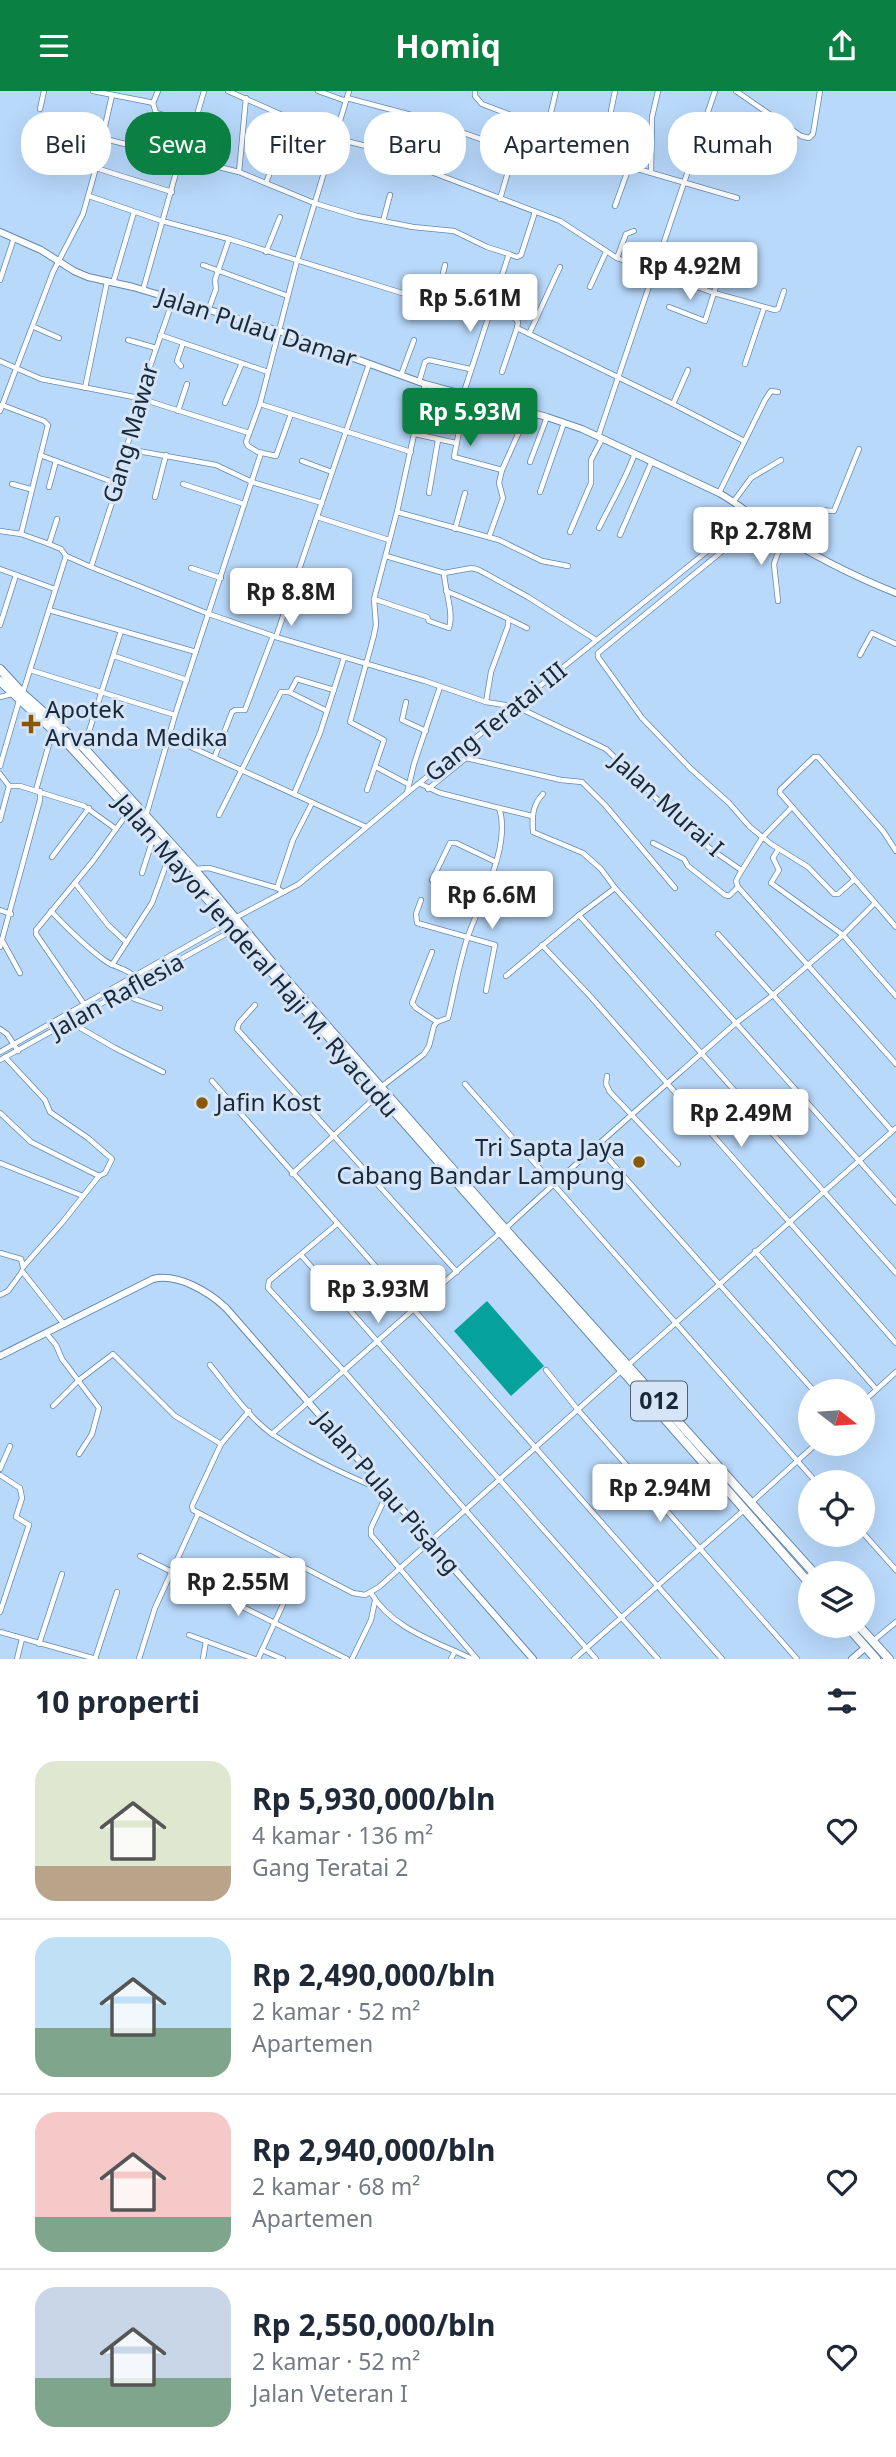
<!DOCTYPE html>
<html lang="id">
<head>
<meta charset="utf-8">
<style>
  :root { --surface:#fff; --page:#f2f2f3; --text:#1f2937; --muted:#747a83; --line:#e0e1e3; --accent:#0b8043 }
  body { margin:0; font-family:"Noto Sans",sans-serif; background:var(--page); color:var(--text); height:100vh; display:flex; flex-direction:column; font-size:26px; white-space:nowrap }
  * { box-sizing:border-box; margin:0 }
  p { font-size:23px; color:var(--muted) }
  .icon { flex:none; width:38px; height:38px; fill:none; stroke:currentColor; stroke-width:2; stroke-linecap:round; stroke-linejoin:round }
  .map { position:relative; height:1568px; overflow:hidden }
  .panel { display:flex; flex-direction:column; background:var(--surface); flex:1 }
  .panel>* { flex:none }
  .banner { position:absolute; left:21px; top:21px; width:854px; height:63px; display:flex; gap:14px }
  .needle { width:46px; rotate:107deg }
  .buttons { position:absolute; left:798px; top:1288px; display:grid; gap:14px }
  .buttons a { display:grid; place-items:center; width:77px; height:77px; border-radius:50%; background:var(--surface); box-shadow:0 7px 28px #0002; font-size:35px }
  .price { position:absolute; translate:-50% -60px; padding:0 16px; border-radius:7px; background:#fff; color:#222; font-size:23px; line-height:46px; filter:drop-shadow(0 2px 4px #0008) }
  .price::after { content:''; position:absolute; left:50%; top:42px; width:21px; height:16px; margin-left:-10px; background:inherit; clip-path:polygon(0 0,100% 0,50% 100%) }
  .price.selected { background:var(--accent); color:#fff }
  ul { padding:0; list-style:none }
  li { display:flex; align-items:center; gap:21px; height:175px; padding:0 35px }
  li+li { border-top:2px solid var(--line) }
  li span { display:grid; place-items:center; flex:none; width:196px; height:140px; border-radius:21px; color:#555 }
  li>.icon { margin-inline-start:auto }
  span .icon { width:84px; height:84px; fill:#fffc; stroke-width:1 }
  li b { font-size:30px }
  h2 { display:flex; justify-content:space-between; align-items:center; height:84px; padding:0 35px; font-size:30px }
  .chip { padding:0 24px; border-radius:28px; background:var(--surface); box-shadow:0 7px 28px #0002; font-size:24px; line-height:63px }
  .chip.selected { background:var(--accent); color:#fff }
  header { display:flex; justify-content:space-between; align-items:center; height:91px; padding:0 35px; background:var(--accent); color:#fff; font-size:32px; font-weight:700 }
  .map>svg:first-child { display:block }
  .water { fill:#05a19c }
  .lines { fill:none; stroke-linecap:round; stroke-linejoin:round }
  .minor-casing { stroke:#6388b0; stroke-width:6 }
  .tertiary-casing { stroke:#6388b0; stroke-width:8 }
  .primary-casing { stroke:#6388b0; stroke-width:10 }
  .minor { stroke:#fff; stroke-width:4.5 }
  .tertiary { stroke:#fff; stroke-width:6 }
  .primary { stroke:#fff; stroke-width:8 }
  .poi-dot { fill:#8a5802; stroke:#d5e4f6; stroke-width:2.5 }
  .labels { text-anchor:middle; stroke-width:6; stroke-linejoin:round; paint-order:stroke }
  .shield { fill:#d5e4f6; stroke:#516071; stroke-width:2 }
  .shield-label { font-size:23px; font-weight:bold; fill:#182838 }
  .street-label { font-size:24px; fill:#182838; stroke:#d5e4f6 }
  .poi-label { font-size:24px; fill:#182838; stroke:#d5e4f6; text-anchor:start }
</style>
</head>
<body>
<header><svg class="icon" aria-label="menu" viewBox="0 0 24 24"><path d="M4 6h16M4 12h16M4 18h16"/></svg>Homiq<svg class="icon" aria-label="share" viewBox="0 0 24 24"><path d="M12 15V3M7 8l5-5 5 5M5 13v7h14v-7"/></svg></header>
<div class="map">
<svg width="896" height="1568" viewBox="0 0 896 1568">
  <rect width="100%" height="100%" fill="#b9d9fb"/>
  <polygon class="water" points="487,1210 544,1275 511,1305 454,1240"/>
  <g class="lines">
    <defs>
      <g id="minor">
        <polyline points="93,0 149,11 153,12 156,22 190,32"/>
        <polyline points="228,0 334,47 382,59 413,74 560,130 617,167 714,202 775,219 778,218 784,200"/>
        <polyline points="318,0 346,10"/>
        <polyline points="475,0 475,5 482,13 547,38"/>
        <polyline points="736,0 801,45 809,47 813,43 820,0"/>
        <polyline points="347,7 415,25 515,60"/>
        <polyline points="153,12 158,0"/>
        <polyline points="40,18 44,0"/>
        <polyline points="611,20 615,0"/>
        <polyline points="101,47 239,81 314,112 357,125 413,136 454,140 487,156 509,163"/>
        <polyline points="543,55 556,0"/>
        <polyline points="305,65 326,72"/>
        <polyline points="694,67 721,75 725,65"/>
        <polyline points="402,69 415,25"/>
        <polyline points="96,77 172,101"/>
        <polyline points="239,81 246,7"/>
        <polyline points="651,81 652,26 658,0"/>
        <polyline points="266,92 280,54"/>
        <polyline points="89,105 162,130 229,148 402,202 512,224 518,231 517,237 673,313 744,350"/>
        <polyline points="500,108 523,30"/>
        <polyline points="615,115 628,79 631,76 737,107"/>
        <polyline points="383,130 390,104"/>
        <polyline points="662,159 720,183 705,230 669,216"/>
        <polyline points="266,161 280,126"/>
        <polyline points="617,167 626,143 634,140"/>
        <polyline points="203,174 288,205"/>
        <polyline points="0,189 14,147"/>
        <polyline points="113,192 134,121"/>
        <polyline points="590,196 606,161"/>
        <polyline points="143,199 190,32 197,24 204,0"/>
        <polyline points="437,208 445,174"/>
        <polyline points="208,220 216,198 215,189 229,148"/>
        <polyline points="34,236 59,247"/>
        <polyline points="529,243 560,176"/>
        <polyline points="160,244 268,281"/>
        <polyline points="128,249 156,257"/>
        <polyline points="0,270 41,288 139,307 249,342"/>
        <polyline points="745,273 764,217"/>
        <polyline points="181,275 177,270 183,252"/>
        <polyline points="502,281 517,237"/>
        <polyline points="401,284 414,249"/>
        <polyline points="419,291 425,271 429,269 470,278"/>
        <polyline points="85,297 107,191"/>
        <polyline points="463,304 508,166 509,163 517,166 521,164 535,121"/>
        <polyline points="225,312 242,272"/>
        <polyline points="260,313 411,361"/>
        <polyline points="673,313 688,279"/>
        <polyline points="2,314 44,330 48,334 21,443"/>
        <polyline points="0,320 53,181 83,123 94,84 112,4"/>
        <polyline points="178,320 187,293"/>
        <polyline points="463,320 454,366 502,379"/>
        <polyline points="291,323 276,365 258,361 248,355 246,351 260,313 297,170 349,0"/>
        <polyline points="415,343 456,352"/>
        <polyline points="598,346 715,0"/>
        <polyline points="127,358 216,374 252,391 322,412"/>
        <polyline points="40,364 118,393"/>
        <polyline points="302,370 332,381"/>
        <polyline points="530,371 547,326"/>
        <polyline points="12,393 30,398"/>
        <polyline points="183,393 244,413"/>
        <polyline points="49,396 56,370"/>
        <polyline points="540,401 564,332"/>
        <polyline points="429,402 438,349"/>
        <polyline points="719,402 765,309 771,300 778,301"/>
        <polyline points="155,406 166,364"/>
        <polyline points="734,410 751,387 781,369"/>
        <polyline points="397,421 499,449 542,470 568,475"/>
        <polyline points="317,426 389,449"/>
        <polyline points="759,430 598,562 598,566 642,627 691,678 729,712 750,736 771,753 808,776 834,803 838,803 854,789"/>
        <path d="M599,437c12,-25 27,-49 36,-75"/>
        <polyline points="455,438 465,402"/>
        <polyline points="0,440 21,443 49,453 61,458 66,465 91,476 209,523 276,546 425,590 486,611 517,616 606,658 672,723 704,749 708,756 741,779"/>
        <polyline points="570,441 591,392 591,369 602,348"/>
        <polyline points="620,444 652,370"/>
        <polyline points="489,446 503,407 499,392 502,379 528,321"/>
        <polyline points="49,453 57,428"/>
        <polyline points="800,454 817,419 834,420 859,358"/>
        <polyline points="386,465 444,482 472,477 479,479 528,506 596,549"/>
        <polyline points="91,476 118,393 139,307 173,209"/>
        <polyline points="191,477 221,487"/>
        <polyline points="0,478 55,498"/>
        <path d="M446,500c28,11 55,24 81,37"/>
        <polyline points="289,505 324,514"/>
        <path d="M374,508l53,18 2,4 20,7c5,-15 -4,-37 -5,-55"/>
        <polyline points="778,510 774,473 784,445"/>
        <polyline points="49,519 196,561"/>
        <polyline points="0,534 16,484"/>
        <polyline points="276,546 369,273"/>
        <polyline points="860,564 872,542 896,553"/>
        <polyline points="114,565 187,589"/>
        <polyline points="30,579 175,624"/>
        <polyline points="23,601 66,465"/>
        <polyline points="289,601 327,620"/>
        <polyline points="0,606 12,603"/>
        <polyline points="406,611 402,629 426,640"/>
        <polyline points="486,611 491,581 508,535 508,530"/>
        <polyline points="169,646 366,736"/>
        <polyline points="84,656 121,540"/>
        <polyline points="215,665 232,621 235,619 245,619 273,545"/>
        <polyline points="0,675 19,610"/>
        <polyline points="376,676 408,693"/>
        <polyline points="0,683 9,695 0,729"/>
        <polyline points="9,695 20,695 84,715 116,738"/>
        <polyline points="428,698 466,667 561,689 582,691 605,714 675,797"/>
        <polyline points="36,699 53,639"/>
        <polyline points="367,699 384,649 350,631 373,548 376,534 374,508 397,421 425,293"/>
        <polyline points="407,702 414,673 440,596"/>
        <polyline points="294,703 320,642 344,567"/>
        <path d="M543,703c-11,11 -11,24 -10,38l50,21 18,16 14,19 121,135 37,-28 119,136"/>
        <polyline points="792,716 762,747 739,784 736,790 738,796 896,973"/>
        <polyline points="499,717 532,725"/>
        <polyline points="219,724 281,601 290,601 297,588 334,599"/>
        <polyline points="146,725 175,624 261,362"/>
        <polyline points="653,752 684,768 688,775 725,804 729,805 738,796"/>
        <polyline points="778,759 773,767 779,779 771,792 843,844 896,905"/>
        <polyline points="896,760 883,740 818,666 814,666 780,699 780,702 896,836"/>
        <polyline points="52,766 89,717"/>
        <polyline points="195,778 209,777 277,797 283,801"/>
        <polyline points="142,782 153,748"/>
        <polyline points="432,789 450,752 456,752 496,771"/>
        <polyline points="75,792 108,834 126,851"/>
        <polyline points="277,797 293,749 312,712"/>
        <polyline points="615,797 579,824 896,1182"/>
        <polyline points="421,809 416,823 417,832 495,854 486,900"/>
        <polyline points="0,819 11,823"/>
        <path d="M51,820c16,17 34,35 53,49 12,9 27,8 35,23"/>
        <polyline points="235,827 299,793 407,702 731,441 748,422"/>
        <polyline points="718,843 773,904 843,844 875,812"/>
        <polyline points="3,851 20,882"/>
        <polyline points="542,854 591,906 896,1252"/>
        <polyline points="0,856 40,709 40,700"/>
        <polyline points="432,861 412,912 416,917 437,931"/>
        <polyline points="112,874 152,812 169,766"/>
        <polyline points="506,885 579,824"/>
        <polyline points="121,903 160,917"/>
        <polyline points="84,913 36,843 36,839 93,770 129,720"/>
        <polyline points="255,914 239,932 237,938 457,1181"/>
        <polyline points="70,931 115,957 163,981"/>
        <polyline points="0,938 7,943 18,960"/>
        <polyline points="0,961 228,832"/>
        <polyline points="5,966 45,1009 50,1021 88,1047 112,1068 105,1082 99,1085 61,1133 23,1176"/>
        <polyline points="0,969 233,839"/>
        <polyline points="607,985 606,993 610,1001 678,1073"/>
        <polyline points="212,990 722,1568"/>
        <polyline points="465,993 816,1391"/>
        <path d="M381,996l43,-33 5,-8 5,-20 3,-4 11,-4c6,-26 11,-53 19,-79 12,-36 45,-93 32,-131l-59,-15 -19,-9"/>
        <polyline points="0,1022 31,1051 99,1085"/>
        <polyline points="596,1054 814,1300"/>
        <polyline points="0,1072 83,1105"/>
        <polyline points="292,1083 378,1004"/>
        <polyline points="337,1133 269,1190 268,1197 343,1279 596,1568"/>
        <path d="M506,1137c75,-70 153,-137 230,-205l160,179"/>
        <polyline points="755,1160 876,1298"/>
        <polyline points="0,1162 21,1168 23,1176"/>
        <polyline points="301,1164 658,1568"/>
        <polyline points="22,1180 63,1232"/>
        <polyline points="0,1204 8,1200 22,1181"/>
        <polyline points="46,1242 56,1254 62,1268 99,1317 92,1343 79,1363"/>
        <path d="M210,1274c19,23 38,52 62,69 33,22 76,42 112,57"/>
        <polyline points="627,1275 896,1037"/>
        <polyline points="546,1279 578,1319 797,1568"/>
        <polyline points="863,1311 896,1281"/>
        <polyline points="53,1315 79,1289 113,1263 175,1325 221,1353"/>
        <polyline points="249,1320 221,1353 192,1415 193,1419 353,1502 365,1504 379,1496 621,1280"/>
        <polyline points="272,1343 500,1142"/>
        <polyline points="0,1378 10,1355"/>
        <polyline points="0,1384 20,1397 22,1407 16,1426 29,1434 0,1521"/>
        <polyline points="387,1403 371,1437 371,1444 477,1568"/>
        <polyline points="752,1411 816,1353"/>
        <polyline points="863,1442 896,1479"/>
        <polyline points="140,1465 347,1568"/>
        <path d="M371,1502c21,36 66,49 101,66"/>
        <polyline points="0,1541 96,1568"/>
        <polyline points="189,1544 255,1568"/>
        <polyline points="873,1550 896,1531"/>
        <polyline points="39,1553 62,1483"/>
        <polyline points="262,1559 283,1568"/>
        <polyline points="17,1568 22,1548"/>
        <polyline points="95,1568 117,1501"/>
        <polyline points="139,1568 155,1517 198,1423"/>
        <polyline points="203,1568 206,1550"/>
        <polyline points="258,1568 301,1474"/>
        <polyline points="352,1568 371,1529 375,1510"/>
        <polyline points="451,1568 455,1560"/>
        <polyline points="574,1568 744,1419"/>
      </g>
      <g id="tertiary">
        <path d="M0,141l41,18 33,21 14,6 45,10 146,44 146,53 122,33 35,12 137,64c18,10 33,23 50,34 39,26 84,49 127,66"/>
        <path d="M0,1265l153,-77c25,-6 56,13 73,29l307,351"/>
        <polyline points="852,1568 866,1556"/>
      </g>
      <g id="primary">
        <polyline points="0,578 23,603 84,657 194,778 284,886 505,1138 814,1482"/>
        <polyline points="0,590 68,653 130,720 810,1493"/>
        <polyline points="847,1535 876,1568"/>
        <polyline points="859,1535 889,1568"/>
      </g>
    </defs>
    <use href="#minor" class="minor-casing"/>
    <use href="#tertiary" class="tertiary-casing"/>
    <use href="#primary" class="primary-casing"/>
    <use href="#minor" class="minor"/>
    <use href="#tertiary" class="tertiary"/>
    <use href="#primary" class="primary"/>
  </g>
  <g class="poi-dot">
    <path d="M27.5 622.5h7v7h7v7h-7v7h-7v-7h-7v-7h7z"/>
    <circle cx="202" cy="1012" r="7"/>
    <circle cx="639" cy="1071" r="7"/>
  </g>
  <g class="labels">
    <rect class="shield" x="631" y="1290.5" width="56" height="39" rx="5"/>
    <g class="shield-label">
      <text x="659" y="1318">012</text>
    </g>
    <g class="street-label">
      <text transform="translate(257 237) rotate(18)" y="8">Jalan Pulau Damar</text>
      <text transform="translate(131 342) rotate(-74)" y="8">Gang Mawar</text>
      <text transform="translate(496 631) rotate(-39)" y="8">Gang Teratai III</text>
      <text transform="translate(667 714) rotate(42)" y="8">Jalan Murai I</text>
      <text transform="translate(256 865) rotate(49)" y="8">Jalan Mayor Jenderal Haji M. Ryacudu</text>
      <text transform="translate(117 905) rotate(-29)" y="8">Jalan Raflesia</text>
      <text transform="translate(387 1402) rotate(49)" y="8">Jalan Pulau Pisang</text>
    </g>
    <g class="poi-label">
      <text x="45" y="627">Apotek<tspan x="45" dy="28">Arvanda Medika</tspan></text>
      <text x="216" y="1020">Jafin Kost</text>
      <text x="625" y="1065" text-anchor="end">Tri Sapta Jaya<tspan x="625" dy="28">Cabang Bandar Lampung</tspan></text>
    </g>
  </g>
</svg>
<div class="buttons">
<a><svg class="needle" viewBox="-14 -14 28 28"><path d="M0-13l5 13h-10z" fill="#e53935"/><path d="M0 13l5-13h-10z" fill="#747a83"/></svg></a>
<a><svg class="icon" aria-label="locate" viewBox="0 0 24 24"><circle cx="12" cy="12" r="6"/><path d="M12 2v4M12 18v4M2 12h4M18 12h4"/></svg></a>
<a><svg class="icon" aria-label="layers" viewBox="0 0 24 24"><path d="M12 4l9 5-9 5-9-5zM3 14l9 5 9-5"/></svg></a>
</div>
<b class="price" style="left:690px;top:211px">Rp 4.92M</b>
<b class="price" style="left:470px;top:243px">Rp 5.61M</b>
<b class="price selected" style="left:470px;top:357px">Rp 5.93M</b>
<b class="price" style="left:761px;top:476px">Rp 2.78M</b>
<b class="price" style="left:291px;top:537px">Rp 8.8M</b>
<b class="price" style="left:492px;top:840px">Rp 6.6M</b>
<b class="price" style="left:741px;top:1058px">Rp 2.49M</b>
<b class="price" style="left:378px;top:1234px">Rp 3.93M</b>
<b class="price" style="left:660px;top:1433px">Rp 2.94M</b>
<b class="price" style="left:238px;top:1527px">Rp 2.55M</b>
<div class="banner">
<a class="chip">Beli</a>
<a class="chip selected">Sewa</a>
<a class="chip">Filter</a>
<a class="chip">Baru</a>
<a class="chip">Apartemen</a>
<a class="chip">Rumah</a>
</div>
</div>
<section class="panel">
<h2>10 properti<svg class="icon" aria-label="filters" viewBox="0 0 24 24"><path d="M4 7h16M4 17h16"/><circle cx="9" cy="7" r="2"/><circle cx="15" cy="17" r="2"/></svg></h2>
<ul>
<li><span style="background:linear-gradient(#dfe7d0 75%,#b9a48a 0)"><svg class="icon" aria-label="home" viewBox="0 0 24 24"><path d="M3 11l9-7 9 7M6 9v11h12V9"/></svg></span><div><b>Rp 5,930,000/bln</b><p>4 kamar · 136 m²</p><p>Gang Teratai 2</p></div><svg class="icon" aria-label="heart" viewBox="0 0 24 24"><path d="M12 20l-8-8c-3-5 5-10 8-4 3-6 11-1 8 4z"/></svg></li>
<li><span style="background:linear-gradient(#bfe0f5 65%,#7fa58c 0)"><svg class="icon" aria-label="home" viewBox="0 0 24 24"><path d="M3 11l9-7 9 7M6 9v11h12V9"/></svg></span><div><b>Rp 2,490,000/bln</b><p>2 kamar · 52 m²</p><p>Apartemen</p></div><svg class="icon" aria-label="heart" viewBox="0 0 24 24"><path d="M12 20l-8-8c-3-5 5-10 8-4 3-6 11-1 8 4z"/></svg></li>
<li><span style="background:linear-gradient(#f6c9c9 75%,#7fa58c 0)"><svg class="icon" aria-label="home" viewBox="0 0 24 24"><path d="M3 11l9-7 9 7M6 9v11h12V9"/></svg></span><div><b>Rp 2,940,000/bln</b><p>2 kamar · 68 m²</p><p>Apartemen</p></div><svg class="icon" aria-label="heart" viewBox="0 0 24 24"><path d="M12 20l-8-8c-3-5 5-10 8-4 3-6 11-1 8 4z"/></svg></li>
<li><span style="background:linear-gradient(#c9d6e8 65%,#7fa58c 0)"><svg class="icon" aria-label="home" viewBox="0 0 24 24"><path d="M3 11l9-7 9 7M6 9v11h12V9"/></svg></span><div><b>Rp 2,550,000/bln</b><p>2 kamar · 52 m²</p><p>Jalan Veteran I</p></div><svg class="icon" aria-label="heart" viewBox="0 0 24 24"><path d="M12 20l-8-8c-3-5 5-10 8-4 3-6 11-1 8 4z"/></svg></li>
</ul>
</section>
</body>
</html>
